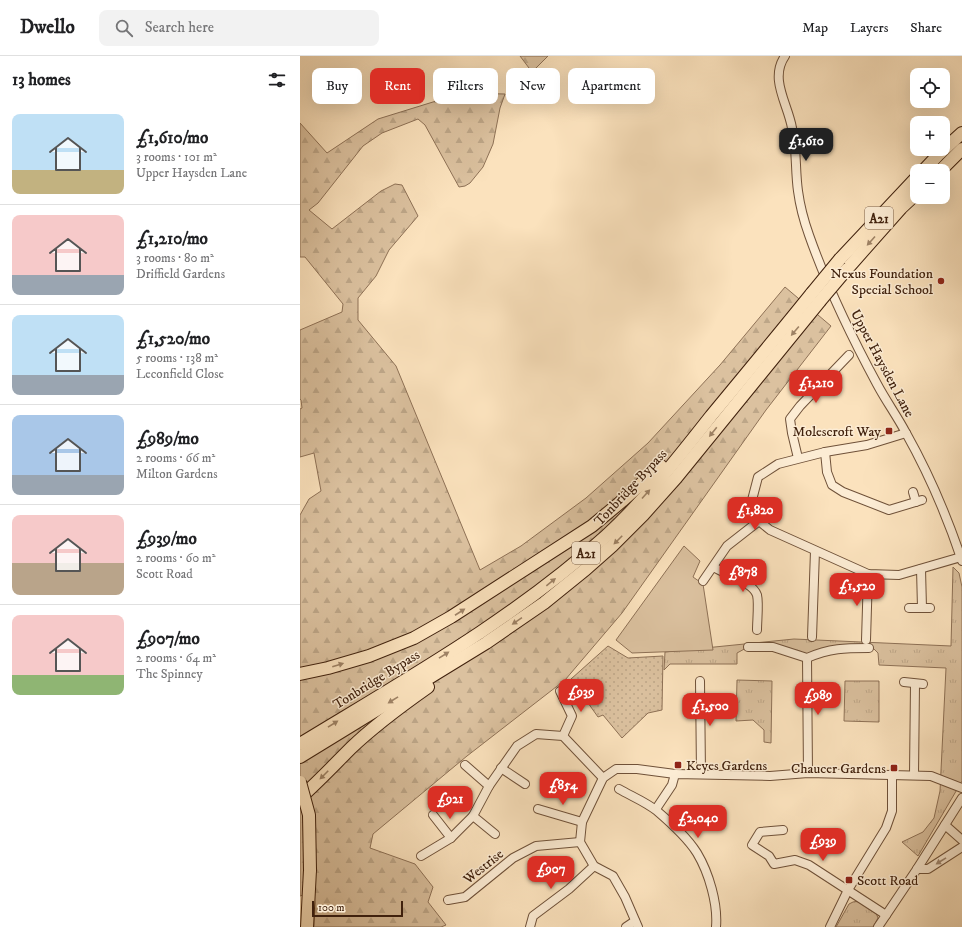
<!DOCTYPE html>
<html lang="en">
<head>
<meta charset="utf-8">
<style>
  :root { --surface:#fff; --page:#f2f2f2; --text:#202124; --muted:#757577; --line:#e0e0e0; --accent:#d93025 }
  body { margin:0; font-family:"IM FELL DW Pica",serif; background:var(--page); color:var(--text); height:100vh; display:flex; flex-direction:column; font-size:15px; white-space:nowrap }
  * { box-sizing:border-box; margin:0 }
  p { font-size:13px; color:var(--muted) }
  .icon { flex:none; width:22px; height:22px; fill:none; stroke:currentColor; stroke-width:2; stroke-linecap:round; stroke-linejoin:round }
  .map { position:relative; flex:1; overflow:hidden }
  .details { display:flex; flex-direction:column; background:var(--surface); width:300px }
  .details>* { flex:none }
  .guide { position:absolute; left:12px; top:12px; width:380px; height:36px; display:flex; gap:8px }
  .tools { position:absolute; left:610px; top:12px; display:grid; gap:8px }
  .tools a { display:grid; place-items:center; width:40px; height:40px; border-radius:8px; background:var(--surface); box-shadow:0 4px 16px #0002; font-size:20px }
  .scale { position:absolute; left:12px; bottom:10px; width:91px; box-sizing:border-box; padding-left:4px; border:2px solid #40210d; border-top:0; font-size:11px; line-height:14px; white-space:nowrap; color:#40210d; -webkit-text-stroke:3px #fcecd4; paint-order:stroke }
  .price { position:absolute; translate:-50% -34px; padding:0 9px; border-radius:8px; background:var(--accent); color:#fff; font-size:13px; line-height:26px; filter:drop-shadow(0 1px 2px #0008) }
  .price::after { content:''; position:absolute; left:50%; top:24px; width:12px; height:9px; margin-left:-6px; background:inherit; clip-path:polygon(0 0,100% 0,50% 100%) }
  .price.on { background:#222; color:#fff }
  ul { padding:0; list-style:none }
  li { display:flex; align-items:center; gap:12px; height:100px; padding:0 12px }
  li+li { border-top:1px solid var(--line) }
  li span { display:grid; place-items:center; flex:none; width:112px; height:80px; border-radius:8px; color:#555 }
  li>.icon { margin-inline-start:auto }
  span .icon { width:48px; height:48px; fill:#fffc; stroke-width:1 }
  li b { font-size:17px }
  h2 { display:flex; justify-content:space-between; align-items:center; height:48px; padding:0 12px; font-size:17px }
  .tag { padding:0 14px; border-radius:8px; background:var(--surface); box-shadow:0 4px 16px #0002; font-size:14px; line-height:36px }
  .tag.on { background:var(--accent); color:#fff }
  header { display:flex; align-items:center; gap:24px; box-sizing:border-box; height:56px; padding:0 20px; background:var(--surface); border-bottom:1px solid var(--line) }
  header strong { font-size:19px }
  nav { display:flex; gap:22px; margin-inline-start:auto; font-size:14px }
  .search { width:280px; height:36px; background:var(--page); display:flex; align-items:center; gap:10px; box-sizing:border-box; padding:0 14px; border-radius:8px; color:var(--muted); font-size:15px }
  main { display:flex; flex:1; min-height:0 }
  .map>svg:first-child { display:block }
  .grass { fill:url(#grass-tufts); stroke:#8e7156 }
  .forest { fill:url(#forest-firs); stroke:#8e7156 }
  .park { fill:url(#park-dots); stroke:#8e7156 }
  .garden { fill:#dbc19f; stroke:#8e7156 }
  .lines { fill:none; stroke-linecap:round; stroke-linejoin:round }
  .minor-casing { stroke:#6f5139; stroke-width:10 }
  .highway-casing { stroke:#40210d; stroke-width:14 }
  .minor { stroke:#fcecd4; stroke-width:8 }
  .highway { stroke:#fbe2bd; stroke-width:12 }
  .highway-bridge-casing { stroke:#40210d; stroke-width:14; stroke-linecap:butt }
  .highway-bridge { stroke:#fbe2bd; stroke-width:12 }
  .oneway { fill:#9e8265 }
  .oneway2 { fill:#9e8670 }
  .poi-dot { fill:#8f2418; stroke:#fcecd4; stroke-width:1.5 }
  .labels { text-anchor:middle; stroke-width:3; stroke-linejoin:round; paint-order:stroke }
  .shield { fill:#fcecd4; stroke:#785e49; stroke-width:1 }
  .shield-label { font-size:13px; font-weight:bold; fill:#40210d }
  .poi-label { font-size:14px; fill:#40210d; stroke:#fcecd4; text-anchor:end }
  .street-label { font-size:14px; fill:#40210d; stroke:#fcecd4 }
</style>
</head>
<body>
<header>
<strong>Dwello</strong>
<div class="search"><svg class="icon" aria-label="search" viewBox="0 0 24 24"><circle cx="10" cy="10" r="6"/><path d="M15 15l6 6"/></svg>Search here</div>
<nav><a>Map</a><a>Layers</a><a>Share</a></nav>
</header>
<main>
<section class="details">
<h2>13 homes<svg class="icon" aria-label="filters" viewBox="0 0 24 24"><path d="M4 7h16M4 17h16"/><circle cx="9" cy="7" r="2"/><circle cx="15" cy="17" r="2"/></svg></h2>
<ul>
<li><span style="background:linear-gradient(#bfe0f5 70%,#c2b280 0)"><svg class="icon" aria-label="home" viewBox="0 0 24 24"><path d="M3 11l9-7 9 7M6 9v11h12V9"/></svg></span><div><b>£1,610/mo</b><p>3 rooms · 101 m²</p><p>Upper Haysden Lane</p></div></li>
<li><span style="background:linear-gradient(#f6c9c9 75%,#9aa5b1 0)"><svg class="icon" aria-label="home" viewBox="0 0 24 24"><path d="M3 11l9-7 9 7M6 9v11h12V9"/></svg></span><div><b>£1,210/mo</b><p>3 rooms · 80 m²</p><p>Driffield Gardens</p></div></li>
<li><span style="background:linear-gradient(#bfe0f5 75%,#9aa5b1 0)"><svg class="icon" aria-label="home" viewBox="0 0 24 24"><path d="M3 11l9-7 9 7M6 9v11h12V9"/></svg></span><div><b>£1,520/mo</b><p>5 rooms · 138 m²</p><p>Leconfield Close</p></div></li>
<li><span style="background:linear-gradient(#a9c7e8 75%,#9aa5b1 0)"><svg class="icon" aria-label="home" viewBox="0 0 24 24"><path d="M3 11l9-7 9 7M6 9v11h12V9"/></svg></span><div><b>£989/mo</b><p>2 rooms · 66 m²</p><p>Milton Gardens</p></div></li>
<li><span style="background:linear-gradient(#f6c9c9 60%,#b9a48a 0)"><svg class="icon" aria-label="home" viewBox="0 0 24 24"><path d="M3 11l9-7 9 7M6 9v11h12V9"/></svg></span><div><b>£939/mo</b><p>2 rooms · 60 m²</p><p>Scott Road</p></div></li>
<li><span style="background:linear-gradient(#f6c9c9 75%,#8fb573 0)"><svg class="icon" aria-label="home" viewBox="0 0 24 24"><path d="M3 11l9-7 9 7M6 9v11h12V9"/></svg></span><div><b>£907/mo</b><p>2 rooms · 64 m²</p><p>The Spinney</p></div></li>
</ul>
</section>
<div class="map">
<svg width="662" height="871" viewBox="0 0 662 871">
  <defs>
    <pattern id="grass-tufts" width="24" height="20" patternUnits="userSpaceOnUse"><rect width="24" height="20" fill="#dbc19f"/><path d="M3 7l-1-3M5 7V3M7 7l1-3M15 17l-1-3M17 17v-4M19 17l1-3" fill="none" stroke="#bda688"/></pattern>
    <pattern id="forest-firs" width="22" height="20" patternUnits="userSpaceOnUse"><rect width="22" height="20" fill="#dbc19f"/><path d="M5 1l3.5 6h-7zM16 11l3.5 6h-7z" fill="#bda688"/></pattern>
    <pattern id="park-dots" width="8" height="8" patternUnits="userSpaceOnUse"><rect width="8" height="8" fill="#dbc19f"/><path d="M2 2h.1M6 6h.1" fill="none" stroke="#bda688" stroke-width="1.8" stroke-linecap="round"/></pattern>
  </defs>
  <rect width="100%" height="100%" fill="#fbe2bd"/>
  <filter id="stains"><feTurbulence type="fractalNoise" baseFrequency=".005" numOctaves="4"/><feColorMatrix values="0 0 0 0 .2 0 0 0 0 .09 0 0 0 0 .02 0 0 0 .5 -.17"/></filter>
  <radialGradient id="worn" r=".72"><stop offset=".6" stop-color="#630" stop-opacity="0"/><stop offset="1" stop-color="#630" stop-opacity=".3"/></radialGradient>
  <g class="grass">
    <polygon points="653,511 659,517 662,531 662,725 618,800 602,786 623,776 634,762 640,735 646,612 579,609 578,597 574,593 569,592 506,599 448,591 437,597 437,608 370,608 364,614 365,596 494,583 651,590"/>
    <polygon points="437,624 472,625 471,687 464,686 464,674 453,664 436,665"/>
    <polygon points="545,625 579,625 579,666 544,665"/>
    <polygon points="559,845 576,857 578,862 573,871 536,871 549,848 553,846"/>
  </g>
  <g class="forest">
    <polygon points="220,0 248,0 232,16"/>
    <polygon points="162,37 205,38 200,52 193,88 183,111 170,127 165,130 159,131 125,69 118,63 82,77 63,90 18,147 9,154 32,173 81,135 95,128 102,129 118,160 89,194 76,220 58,242 58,264 96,310 180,514 221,490 286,442 348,387 420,309 485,231 531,270 466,354 322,557 265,624 167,700 73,778 70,792 115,808 133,831 128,846 146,869 141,871 14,871 15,847 13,836 0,840 0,459 9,443 21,435 14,397 0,401 0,353 2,352 1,344 0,343 0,274 42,256 43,248 5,201 0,201 0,67 27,97 78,63"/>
  </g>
  <polygon class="park" points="308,590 328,602 363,600 362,654 348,657 322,682 303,659 298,661 271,623"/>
  <polygon class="garden" points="384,490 400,505 393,521 403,528 413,594 332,597 316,584"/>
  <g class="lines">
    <defs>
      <g id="minor">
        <path d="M485,0c-16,23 3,48 7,72 5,21 3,42 6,63 2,15 6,30 11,44 18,51 42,101 68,149 9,17 20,32 29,49 23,41 41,83 56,128"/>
        <polyline points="606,377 567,389 525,396 478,408 458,421 452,444 459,465 470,474 568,518 599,519 661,501"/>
        <polyline points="525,396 527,416 532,429 543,436 589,454 622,444"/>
        <polyline points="498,402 492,377 490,363 500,350 549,299"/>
        <polyline points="613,436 616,446"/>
        <path d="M414,511c11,8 39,15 43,28 2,8 0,26 0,35"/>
        <polyline points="621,513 622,552"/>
        <polyline points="403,525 427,490 459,465"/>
        <polyline points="609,552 630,552"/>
        <polyline points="512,581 515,495"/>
        <polyline points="566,584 568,518"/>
        <path d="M448,591h25l34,11c23,-10 38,-10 62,-10"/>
        <polyline points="507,602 508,717"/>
        <polyline points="400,625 401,718"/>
        <polyline points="604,626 623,628"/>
        <polyline points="260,635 272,660 263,680"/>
        <polyline points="165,709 189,730"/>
        <polyline points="201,712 225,728"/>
        <polyline points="614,719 615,628"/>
        <path d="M319,733c12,7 27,13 38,22 14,12 30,26 40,42 12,20 21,51 19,74"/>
        <polyline points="238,753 282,766"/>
        <polyline points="356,753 372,729 375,718 470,720 508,717 631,720 662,732"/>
        <polyline points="133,759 151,782"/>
        <polyline points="173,760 195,778"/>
        <polyline points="645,769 662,784"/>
        <polyline points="483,774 460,776 452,789 469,800 474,808 495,804 509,809 586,859"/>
        <polyline points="121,800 151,782 173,760 189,730 217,690 236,678 263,680 303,722"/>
        <polyline points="617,813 628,813 662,791"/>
        <polyline points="148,844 165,841 213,802 236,790 280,786"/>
        <polyline points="230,871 233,860 269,833 294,810"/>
        <polyline points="326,871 335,865"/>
        <polyline points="338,871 325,841 313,820 294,810 280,786 282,766 303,722 316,713 337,713 375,718"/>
        <polyline points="530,871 548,834 586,772 592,755 592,718"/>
        <polyline points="578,871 617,813 662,742"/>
      </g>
      <g id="highway">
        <polyline points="623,115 639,98 662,77"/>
        <polyline points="640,115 662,93"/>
        <polyline points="540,203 617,121"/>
        <polyline points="547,213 601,152 617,137"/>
        <polyline points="0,618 28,612 69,600 114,582 151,561 292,470 322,445 361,410"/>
        <path d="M0,688c105,-64 214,-125 306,-208 39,-36 72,-78 105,-120 34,-41 68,-82 101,-123"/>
        <polyline points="0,701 186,587 244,547 286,513 312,490 343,459 376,422 520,245"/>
        <path d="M0,742c18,-16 34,-33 51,-50 24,-23 50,-42 77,-61"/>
        <polyline points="7,871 10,814"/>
      </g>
    </defs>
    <use href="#minor" class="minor-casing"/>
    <use href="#highway" class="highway-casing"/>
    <use href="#minor" class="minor"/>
    <use href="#highway" class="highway"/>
    <defs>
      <g id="highway-bridge">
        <polyline points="512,237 540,203"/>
        <polyline points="520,245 547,213"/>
        <polyline points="0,726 9,759 10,814"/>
      </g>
    </defs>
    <use href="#highway-bridge" class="highway-bridge-casing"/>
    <use href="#highway-bridge" class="highway-bridge"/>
  </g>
  <defs><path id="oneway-solid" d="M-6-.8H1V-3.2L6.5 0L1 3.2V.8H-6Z"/></defs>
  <g class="oneway">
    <use href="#oneway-solid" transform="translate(571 185) rotate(132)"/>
    <use href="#oneway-solid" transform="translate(495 275) rotate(130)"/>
    <use href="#oneway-solid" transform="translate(413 376) rotate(129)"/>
    <use href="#oneway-solid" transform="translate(346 438) rotate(-48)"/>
    <use href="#oneway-solid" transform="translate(318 484) rotate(135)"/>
    <use href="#oneway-solid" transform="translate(251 526) rotate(-39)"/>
    <use href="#oneway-solid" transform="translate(160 556) rotate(-33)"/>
    <use href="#oneway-solid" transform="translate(217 565) rotate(146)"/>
    <use href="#oneway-solid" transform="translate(144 599) rotate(-32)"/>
    <use href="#oneway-solid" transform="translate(38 609) rotate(-17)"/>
    <use href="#oneway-solid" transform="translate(93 644) rotate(148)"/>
    <use href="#oneway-solid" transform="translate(33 668) rotate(-32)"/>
    <use href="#oneway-solid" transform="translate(24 719) rotate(135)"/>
  </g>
  <use class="oneway2" href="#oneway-solid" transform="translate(641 805) rotate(148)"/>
  <g class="poi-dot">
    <circle cx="641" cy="225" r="4"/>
    <rect x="585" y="371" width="8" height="8" rx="2"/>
    <rect x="374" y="705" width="8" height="8" rx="2"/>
    <rect x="590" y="708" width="8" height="8" rx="2"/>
    <rect x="545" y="820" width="8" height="8" rx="2"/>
  </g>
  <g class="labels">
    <g class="shield">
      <rect x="565" y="151" width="28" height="22" rx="3"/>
      <rect x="272" y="486" width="28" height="22" rx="3"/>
    </g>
    <g class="shield-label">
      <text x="579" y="167">A21</text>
      <text x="286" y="502">A21</text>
    </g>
    <g class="poi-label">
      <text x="633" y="222">Nexus Foundation<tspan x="633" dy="16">Special School</tspan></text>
      <text x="581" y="380">Molescroft Way</text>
      <text x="386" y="714" text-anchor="start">Keyes Gardens</text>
      <text x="586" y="717">Chaucer Gardens</text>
      <text x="557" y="829" text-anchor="start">Scott Road</text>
    </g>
    <g class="street-label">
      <text transform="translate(583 307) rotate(62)" y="5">Upper Haysden Lane</text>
      <text transform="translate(330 431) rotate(-47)" y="5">Tonbridge Bypass</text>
      <text transform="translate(76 623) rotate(-32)" y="5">Tonbridge Bypass</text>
      <text transform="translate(183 810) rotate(-39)" y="5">Westrise</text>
    </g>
  </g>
  <rect width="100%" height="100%" filter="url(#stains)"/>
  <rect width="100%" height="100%" fill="url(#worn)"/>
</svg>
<div class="tools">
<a><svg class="icon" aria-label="locate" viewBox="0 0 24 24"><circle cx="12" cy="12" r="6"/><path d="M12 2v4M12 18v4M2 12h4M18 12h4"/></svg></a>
<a>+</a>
<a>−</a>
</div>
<div class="scale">100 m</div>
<b class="price on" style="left:506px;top:106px">£1,610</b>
<b class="price" style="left:516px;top:348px">£1,210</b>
<b class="price" style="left:455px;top:475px">£1,820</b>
<b class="price" style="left:443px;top:537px">£878</b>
<b class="price" style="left:557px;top:551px">£1,520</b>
<b class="price" style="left:281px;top:657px">£939</b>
<b class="price" style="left:518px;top:660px">£989</b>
<b class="price" style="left:410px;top:671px">£1,500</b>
<b class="price" style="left:263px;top:750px">£854</b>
<b class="price" style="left:150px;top:764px">£921</b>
<b class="price" style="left:398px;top:783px">£2,040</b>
<b class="price" style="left:523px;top:806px">£939</b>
<b class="price" style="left:251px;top:834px">£907</b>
<div class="guide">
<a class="tag">Buy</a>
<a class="tag on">Rent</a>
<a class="tag">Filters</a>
<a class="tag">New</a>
<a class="tag">Apartment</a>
</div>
</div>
</main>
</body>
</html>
